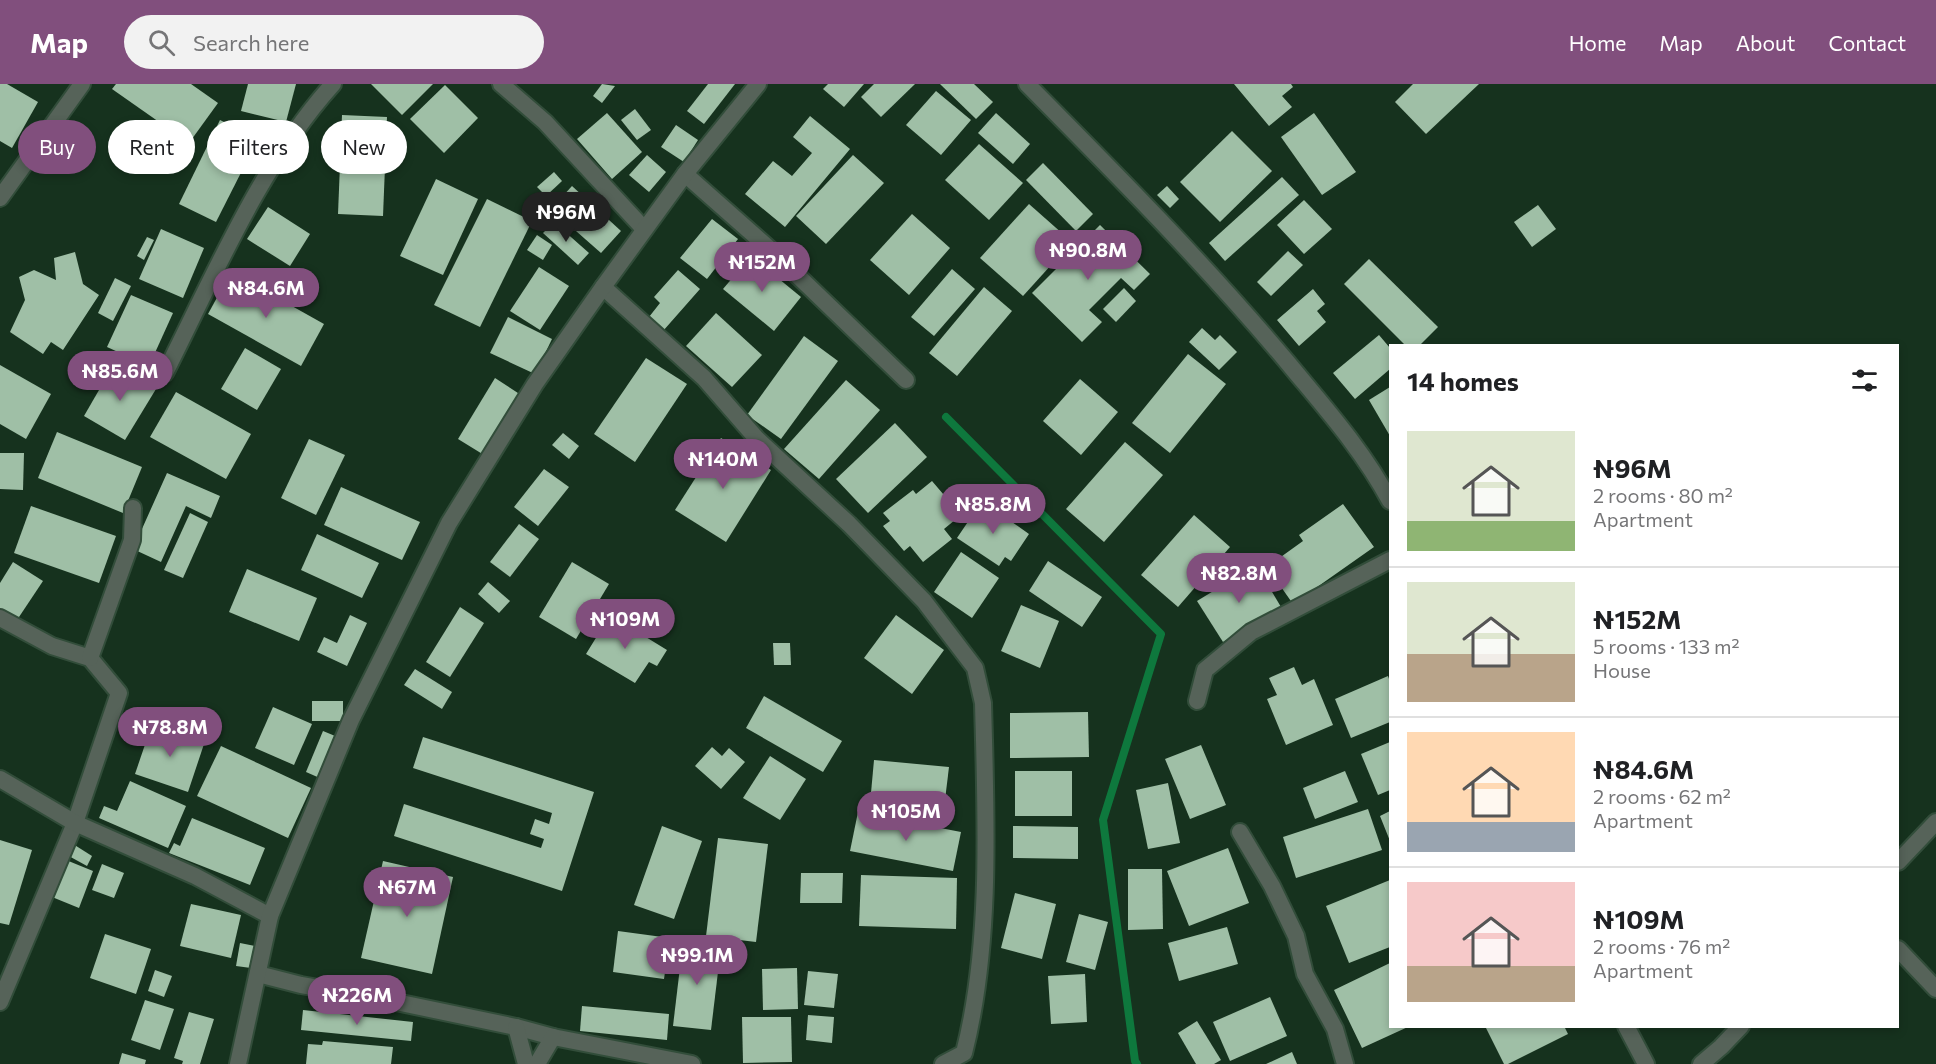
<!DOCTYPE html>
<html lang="en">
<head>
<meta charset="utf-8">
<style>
  :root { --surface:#fff; --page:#f2f2f2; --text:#202124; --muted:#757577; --line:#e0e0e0; --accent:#814f7d }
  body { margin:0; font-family:Commissioner,sans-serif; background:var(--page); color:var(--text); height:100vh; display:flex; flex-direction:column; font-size:22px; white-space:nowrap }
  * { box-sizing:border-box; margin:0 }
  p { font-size:20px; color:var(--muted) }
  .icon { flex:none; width:33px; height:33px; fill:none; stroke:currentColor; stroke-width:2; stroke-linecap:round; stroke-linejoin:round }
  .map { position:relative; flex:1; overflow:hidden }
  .panel { position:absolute; left:1389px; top:260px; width:510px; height:684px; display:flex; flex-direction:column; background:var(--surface); border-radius:0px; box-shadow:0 3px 9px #0003 }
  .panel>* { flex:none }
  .top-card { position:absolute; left:18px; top:36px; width:570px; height:54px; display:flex; gap:12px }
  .price { position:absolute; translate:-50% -51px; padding:0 14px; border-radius:21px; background:var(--accent); color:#fff; font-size:20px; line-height:39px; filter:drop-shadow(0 2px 3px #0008) }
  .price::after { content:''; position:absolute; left:50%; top:36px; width:18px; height:14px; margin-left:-9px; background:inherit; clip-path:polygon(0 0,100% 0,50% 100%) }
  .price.selected { background:#222; color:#fff }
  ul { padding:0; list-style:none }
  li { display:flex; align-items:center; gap:18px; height:150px; padding:0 18px }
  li+li { border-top:2px solid var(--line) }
  li span { display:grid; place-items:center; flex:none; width:168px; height:120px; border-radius:0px; color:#555 }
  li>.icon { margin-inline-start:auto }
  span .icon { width:72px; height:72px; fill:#fffc; stroke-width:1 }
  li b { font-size:26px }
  h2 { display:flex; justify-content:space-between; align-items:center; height:72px; padding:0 18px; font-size:26px }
  .tag { padding:0 21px; border-radius:27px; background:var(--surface); box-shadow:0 3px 9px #0003; font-size:21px; line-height:54px }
  .tag.selected { background:var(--accent); color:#fff }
  header { display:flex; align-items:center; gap:36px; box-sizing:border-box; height:84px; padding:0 30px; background:var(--accent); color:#fff }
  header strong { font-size:28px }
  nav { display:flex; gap:33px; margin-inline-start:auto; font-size:21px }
  .search { width:420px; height:54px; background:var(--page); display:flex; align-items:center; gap:15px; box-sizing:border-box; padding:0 21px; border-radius:33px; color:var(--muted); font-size:22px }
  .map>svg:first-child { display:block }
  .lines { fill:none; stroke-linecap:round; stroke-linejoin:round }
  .stream { stroke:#0e783d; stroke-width:8 }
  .building { fill:#9fbfa6 }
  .minor-casing { stroke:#324d3a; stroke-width:20 }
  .tertiary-casing { stroke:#324d3a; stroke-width:20 }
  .minor { stroke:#566359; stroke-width:16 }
  .tertiary { stroke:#566359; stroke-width:16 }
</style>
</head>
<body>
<header>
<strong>Map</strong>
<div class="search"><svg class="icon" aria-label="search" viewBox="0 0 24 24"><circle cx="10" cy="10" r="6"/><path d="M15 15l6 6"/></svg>Search here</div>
<nav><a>Home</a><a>Map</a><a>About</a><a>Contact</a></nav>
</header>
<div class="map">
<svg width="1936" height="980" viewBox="0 0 1936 980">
  <rect width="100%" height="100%" fill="#16321e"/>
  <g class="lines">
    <polyline class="stream" points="946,333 1161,550 1103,736 1135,977 1137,980"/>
  </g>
  <g class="building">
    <polygon points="0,0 7,0 38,18 12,64 0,57"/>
    <polygon points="116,0 191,0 218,19 189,59 112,5"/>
    <polygon points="248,0 296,0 286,38 241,27"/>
    <polygon points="371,0 433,0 402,31"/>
    <polygon points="602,0 615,2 602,19 593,12"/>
    <polygon points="708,0 735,0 704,40 687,27"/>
    <polygon points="828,0 864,0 844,23 823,5"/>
    <polygon points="874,0 915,0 881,33 861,13"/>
    <polygon points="940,0 974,0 993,18 976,35"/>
    <polygon points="1234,0 1291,0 1293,3 1282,12 1292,23 1269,42"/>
    <polygon points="1413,0 1479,0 1426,50 1395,18"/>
    <polygon points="445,1 478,34 444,69 410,35"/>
    <polygon points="936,7 971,36 941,71 906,41"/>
    <polygon points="635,25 651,46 637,56 621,36"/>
    <polygon points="607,29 642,68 612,95 577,55"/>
    <polygon points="996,29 1030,60 1013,80 978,49"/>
    <polygon points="1314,29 1356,88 1322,111 1281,53"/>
    <polygon points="342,31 387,33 383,132 338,130"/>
    <polygon points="810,32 850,65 785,143 745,110 773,77 792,92 812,69 793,53"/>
    <polygon points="220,36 258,55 216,138 179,120"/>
    <polygon points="676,41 698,56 684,78 661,63"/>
    <polygon points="1232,47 1272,87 1220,138 1180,98"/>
    <polygon points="979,60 1023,99 989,136 945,96"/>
    <polygon points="647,71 666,88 649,108 629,91"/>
    <polygon points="853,71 884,99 826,160 796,132"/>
    <polygon points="1043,79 1093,130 1076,147 1026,96"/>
    <polygon points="554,88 562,97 546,112 537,103"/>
    <polygon points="1282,93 1299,111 1225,177 1209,159"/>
    <polygon points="436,95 478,115 443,191 400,172"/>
    <polygon points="572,102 621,147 601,169 551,125"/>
    <polygon points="1167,102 1179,115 1170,124 1157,111"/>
    <polygon points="487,115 532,137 480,243 434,221"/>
    <polygon points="1304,116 1332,145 1304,170 1277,141"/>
    <polygon points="1029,120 1072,158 1023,212 980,174"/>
    <polygon points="1538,121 1556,145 1532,163 1514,138"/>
    <polygon points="268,123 310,150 290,182 247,155"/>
    <polygon points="538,126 549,136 542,144 531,134"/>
    <polygon points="912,130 950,164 909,211 870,176"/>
    <polygon points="712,135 738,155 707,195 680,174"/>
    <polygon points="554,138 589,169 578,181 543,149"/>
    <polygon points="1100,141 1150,190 1134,206 1121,194 1089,226 1102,238 1082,258 1032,209"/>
    <polygon points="161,145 204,164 183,214 139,195"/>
    <polygon points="537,151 552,161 543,176 527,166"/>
    <polygon points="147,153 154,156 144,176 137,172"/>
    <polygon points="1288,167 1303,181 1271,212 1257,198"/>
    <polygon points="75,168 83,200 99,211 63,266 51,258 43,270 10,248 25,216 19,193 34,186 56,196 54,174"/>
    <polygon points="751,172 801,213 774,247 723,205"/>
    <polygon points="1369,175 1438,243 1420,261 1405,261 1344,200"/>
    <polygon points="539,183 569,202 540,246 510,227"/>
    <polygon points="952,185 975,205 934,252 911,233"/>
    <polygon points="678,186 700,205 663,247 649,233 660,219 654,213"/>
    <polygon points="231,188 324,240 301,282 208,230"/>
    <polygon points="115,194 131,202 113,237 98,229"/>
    <polygon points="984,203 1012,227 957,292 929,269"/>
    <polygon points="1124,204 1136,217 1116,238 1103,225"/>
    <polygon points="1313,205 1325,220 1317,227 1326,238 1299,262 1277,236"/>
    <polygon points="131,211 173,229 149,282 107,263"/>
    <polygon points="716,229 762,271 732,303 686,262"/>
    <polygon points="508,233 552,255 535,290 490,269"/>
    <polygon points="1202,244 1215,256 1220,251 1237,268 1219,286 1189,258"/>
    <polygon points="1379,251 1390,264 1390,285 1355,315 1333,289"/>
    <polygon points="804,252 838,277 781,355 747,331"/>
    <polygon points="245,264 281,285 257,326 221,305"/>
    <polygon points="1188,270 1226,300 1170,369 1132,339"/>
    <polygon points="646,274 687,300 635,378 594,350"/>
    <polygon points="114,280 156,305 125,356 84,332"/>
    <polygon points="0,281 51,310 26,355 0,340"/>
    <polygon points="495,294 521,311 484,371 458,355"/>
    <polygon points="1080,295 1118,328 1081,371 1043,337"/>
    <polygon points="846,296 880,326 819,395 784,365"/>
    <polygon points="1390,303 1390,352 1369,316"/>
    <polygon points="176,308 251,350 226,395 150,353"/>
    <polygon points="895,339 927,373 868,429 836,395"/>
    <polygon points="57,348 142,383 123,429 38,394"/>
    <polygon points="563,349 579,362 569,375 552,361"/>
    <polygon points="721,354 771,386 726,458 675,426"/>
    <polygon points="309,355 345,371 316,431 281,414"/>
    <polygon points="1125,358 1163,391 1104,458 1066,425"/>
    <polygon points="0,369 24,369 23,406 0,405"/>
    <polygon points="544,385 569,403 538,442 514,423"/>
    <polygon points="167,389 220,412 211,434 186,422 161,478 133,465"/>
    <polygon points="932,397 961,431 944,445 952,455 923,478 910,462 904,467 883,442 890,437 883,429 913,406 916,410"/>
    <polygon points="341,403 420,438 402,476 324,441"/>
    <polygon points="982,417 1029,450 1011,477 1005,473 999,482 957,454"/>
    <polygon points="1343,420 1374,463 1293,520 1267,483 1303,457 1299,451"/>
    <polygon points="31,422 116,452 99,499 14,469"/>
    <polygon points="190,429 208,438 183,494 164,486"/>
    <polygon points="1194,431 1230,463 1178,523 1141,491"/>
    <polygon points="519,440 539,455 510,493 490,478"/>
    <polygon points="317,450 379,479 362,514 301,486"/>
    <polygon points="961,468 999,494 972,534 934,508"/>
    <polygon points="1048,477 1102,513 1082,543 1029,507"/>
    <polygon points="13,478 43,497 17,536 0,525 0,499"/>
    <polygon points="572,478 609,500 576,555 539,533"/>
    <polygon points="1256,481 1281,523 1223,558 1197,517"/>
    <polygon points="247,485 317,514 299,557 229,528"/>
    <polygon points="488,498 510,517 499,529 478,510"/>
    <polygon points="1021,521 1059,537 1040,584 1001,567"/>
    <polygon points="460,523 484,539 450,593 426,578"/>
    <polygon points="350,531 367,539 347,582 317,568 324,553 337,559"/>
    <polygon points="610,531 667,566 657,582 649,578 635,599 586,570"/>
    <polygon points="896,531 944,566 912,610 864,574"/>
    <polygon points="773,559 790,559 791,581 774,581"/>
    <polygon points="1294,583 1302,601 1314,595 1333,641 1286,661 1267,615 1277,611 1269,594"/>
    <polygon points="415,585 452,608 442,625 404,601"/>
    <polygon points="1388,592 1390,598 1390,638 1351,654 1335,615"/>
    <polygon points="764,612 842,657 823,688 746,644"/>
    <rect x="312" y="617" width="31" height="20"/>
    <polygon points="273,623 312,640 294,681 255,664"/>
    <polygon points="1088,628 1089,673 1010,674 1010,629"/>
    <polygon points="152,640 205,657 188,708 135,690"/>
    <polygon points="323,647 340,654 322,695 306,688"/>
    <polygon points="423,653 594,708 562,807 394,752 404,720 541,764 544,755 530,750 535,735 549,740 552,729 413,684"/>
    <polygon points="1390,658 1390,706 1378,711 1361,670"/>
    <polygon points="1201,661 1226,721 1190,735 1165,675"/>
    <polygon points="221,662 311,704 288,754 197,712"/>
    <polygon points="712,663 722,672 729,664 745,678 721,705 695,682"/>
    <polygon points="770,672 806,695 780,736 743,714"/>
    <polygon points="874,676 949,683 945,716 871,709"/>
    <rect x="1015" y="687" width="57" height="45"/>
    <polygon points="1345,687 1358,718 1315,735 1303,704"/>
    <polygon points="130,697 186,722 168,764 99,734 104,722 117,727"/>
    <polygon points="1168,699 1180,759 1148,765 1136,706"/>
    <polygon points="1368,725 1382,766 1296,794 1283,753"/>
    <polygon points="1390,727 1390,757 1380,732"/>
    <polygon points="858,728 961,748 953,787 850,767"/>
    <polygon points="192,734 265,764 250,801 169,769 174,759 180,762"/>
    <polygon points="662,742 702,757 674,835 634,821"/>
    <polygon points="1013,742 1078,743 1078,775 1013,774"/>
    <polygon points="718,754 768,760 756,858 706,852"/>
    <polygon points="0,756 32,766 9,841 0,839"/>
    <polygon points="73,760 92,772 87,782 67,771"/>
    <polygon points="1228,764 1249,819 1189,842 1167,787"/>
    <polygon points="66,776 93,787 79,824 52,813"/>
    <polygon points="383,777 453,793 432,890 361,874"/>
    <polygon points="102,780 124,789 114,814 92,806"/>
    <polygon points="1128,785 1162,785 1163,845 1128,846"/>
    <polygon points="801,789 843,789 842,819 800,819"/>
    <polygon points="861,791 957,794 956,845 859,842"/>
    <polygon points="1390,796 1390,863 1349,879 1326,822"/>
    <polygon points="1015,809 1056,820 1042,875 1001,864"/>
    <polygon points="191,820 241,831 231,874 180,862"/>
    <polygon points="1079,830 1108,838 1095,886 1066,878"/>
    <polygon points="1227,843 1238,880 1179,897 1168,859"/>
    <polygon points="618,847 670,854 664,895 613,888"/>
    <polygon points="105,850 151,865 136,910 90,894"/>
    <polygon points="683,858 721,863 711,946 673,942"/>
    <polygon points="240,859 255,862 251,884 236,882"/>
    <polygon points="1390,879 1390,942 1410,942 1362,964 1334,906"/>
    <polygon points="797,884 798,925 763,926 762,885"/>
    <polygon points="155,886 172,892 164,913 148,907"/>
    <polygon points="808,887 838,890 834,924 804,921"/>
    <polygon points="1085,890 1087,938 1051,940 1048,892"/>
    <polygon points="1270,913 1287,952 1230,977 1213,938"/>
    <polygon points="145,916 174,925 160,966 131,956"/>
    <polygon points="582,922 669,930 667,956 580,947"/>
    <polygon points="303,926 413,938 411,957 301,946"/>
    <polygon points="189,928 214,935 200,980 182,980 183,977 174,974"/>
    <polygon points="808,931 834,933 832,959 806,956"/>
    <polygon points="742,933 791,933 792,978 743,979"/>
    <polygon points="1197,937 1221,976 1214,980 1196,980 1178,949"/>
    <polygon points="1485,942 1564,942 1568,950 1508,980 1504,980"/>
    <polygon points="323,957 393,963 391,980 306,980 308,960 322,961"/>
    <polygon points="1292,968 1297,980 1266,980"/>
    <polygon points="122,969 146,976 145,980 119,980"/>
  </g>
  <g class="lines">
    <defs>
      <g id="minor">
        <polyline points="501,0 545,38 644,145"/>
        <path d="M1027,0c89,90 179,181 261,279 37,45 74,86 102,138"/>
        <polyline points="685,90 772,167 906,296"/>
        <polyline points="0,114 82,0"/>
        <path d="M603,203l101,91 53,61 92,85 75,77 51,67 8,35c3,114 9,240 -19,350l-21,11"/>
        <path d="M165,289c49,-97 95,-208 168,-289"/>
        <polyline points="0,534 52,562 90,574 119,609 75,739 0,918"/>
        <polyline points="90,574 132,456 133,424"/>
        <polyline points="1197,617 1205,586 1251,548 1390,476"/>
        <polyline points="0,695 75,739 195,792 270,832"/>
        <polyline points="1240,748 1272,802 1296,852 1305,890 1335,945 1345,980"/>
        <polyline points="1898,778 1936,738"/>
        <polyline points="1898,865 1936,905"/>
        <polyline points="258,890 301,901 372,913 516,943 553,953 692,980"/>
        <polyline points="1626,942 1646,980"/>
        <polyline points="516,943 526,980"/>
        <polyline points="537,980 553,953"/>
        <polyline points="1701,980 1721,963 1741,942"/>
      </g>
      <polyline id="tertiary" points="238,980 270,832 351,636 449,439 535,300 603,203 685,90 758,0"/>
    </defs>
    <use href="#minor" class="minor-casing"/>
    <use href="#tertiary" class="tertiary-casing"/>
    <use href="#minor" class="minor"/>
    <use href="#tertiary" class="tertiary"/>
  </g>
</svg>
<b class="price selected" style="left:566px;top:159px">₦96M</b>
<b class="price" style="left:1088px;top:197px">₦90.8M</b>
<b class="price" style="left:762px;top:209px">₦152M</b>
<b class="price" style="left:266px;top:235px">₦84.6M</b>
<b class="price" style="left:120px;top:318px">₦85.6M</b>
<b class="price" style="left:723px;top:406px">₦140M</b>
<b class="price" style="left:993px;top:451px">₦85.8M</b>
<b class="price" style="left:1239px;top:520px">₦82.8M</b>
<b class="price" style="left:625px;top:566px">₦109M</b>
<b class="price" style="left:170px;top:674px">₦78.8M</b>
<b class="price" style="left:906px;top:758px">₦105M</b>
<b class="price" style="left:407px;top:834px">₦67M</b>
<b class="price" style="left:697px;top:902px">₦99.1M</b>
<b class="price" style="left:357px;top:942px">₦226M</b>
<div class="top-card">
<a class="tag selected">Buy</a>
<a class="tag">Rent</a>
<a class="tag">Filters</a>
<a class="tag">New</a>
</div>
<section class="panel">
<h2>14 homes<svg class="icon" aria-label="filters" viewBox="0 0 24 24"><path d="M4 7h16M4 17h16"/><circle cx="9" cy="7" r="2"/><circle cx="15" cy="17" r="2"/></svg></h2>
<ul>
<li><span style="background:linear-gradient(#dfe7d0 75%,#8fb573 0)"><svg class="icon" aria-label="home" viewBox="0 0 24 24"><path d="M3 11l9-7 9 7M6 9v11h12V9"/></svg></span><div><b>₦96M</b><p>2 rooms · 80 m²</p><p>Apartment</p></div></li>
<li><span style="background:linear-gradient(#dfe7d0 60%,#b9a48a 0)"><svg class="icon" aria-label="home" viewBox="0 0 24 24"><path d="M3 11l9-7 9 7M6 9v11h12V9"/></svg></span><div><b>₦152M</b><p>5 rooms · 133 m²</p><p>House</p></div></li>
<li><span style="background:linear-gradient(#ffd9b3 75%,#9aa5b1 0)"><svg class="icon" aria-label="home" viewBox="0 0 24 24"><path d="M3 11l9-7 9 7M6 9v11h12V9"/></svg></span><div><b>₦84.6M</b><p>2 rooms · 62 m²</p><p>Apartment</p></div></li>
<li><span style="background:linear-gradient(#f6c9c9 70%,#b9a48a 0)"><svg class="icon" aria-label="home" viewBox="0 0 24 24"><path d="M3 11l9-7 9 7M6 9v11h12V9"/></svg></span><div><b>₦109M</b><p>2 rooms · 76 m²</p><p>Apartment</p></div></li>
</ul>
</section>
</div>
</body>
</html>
